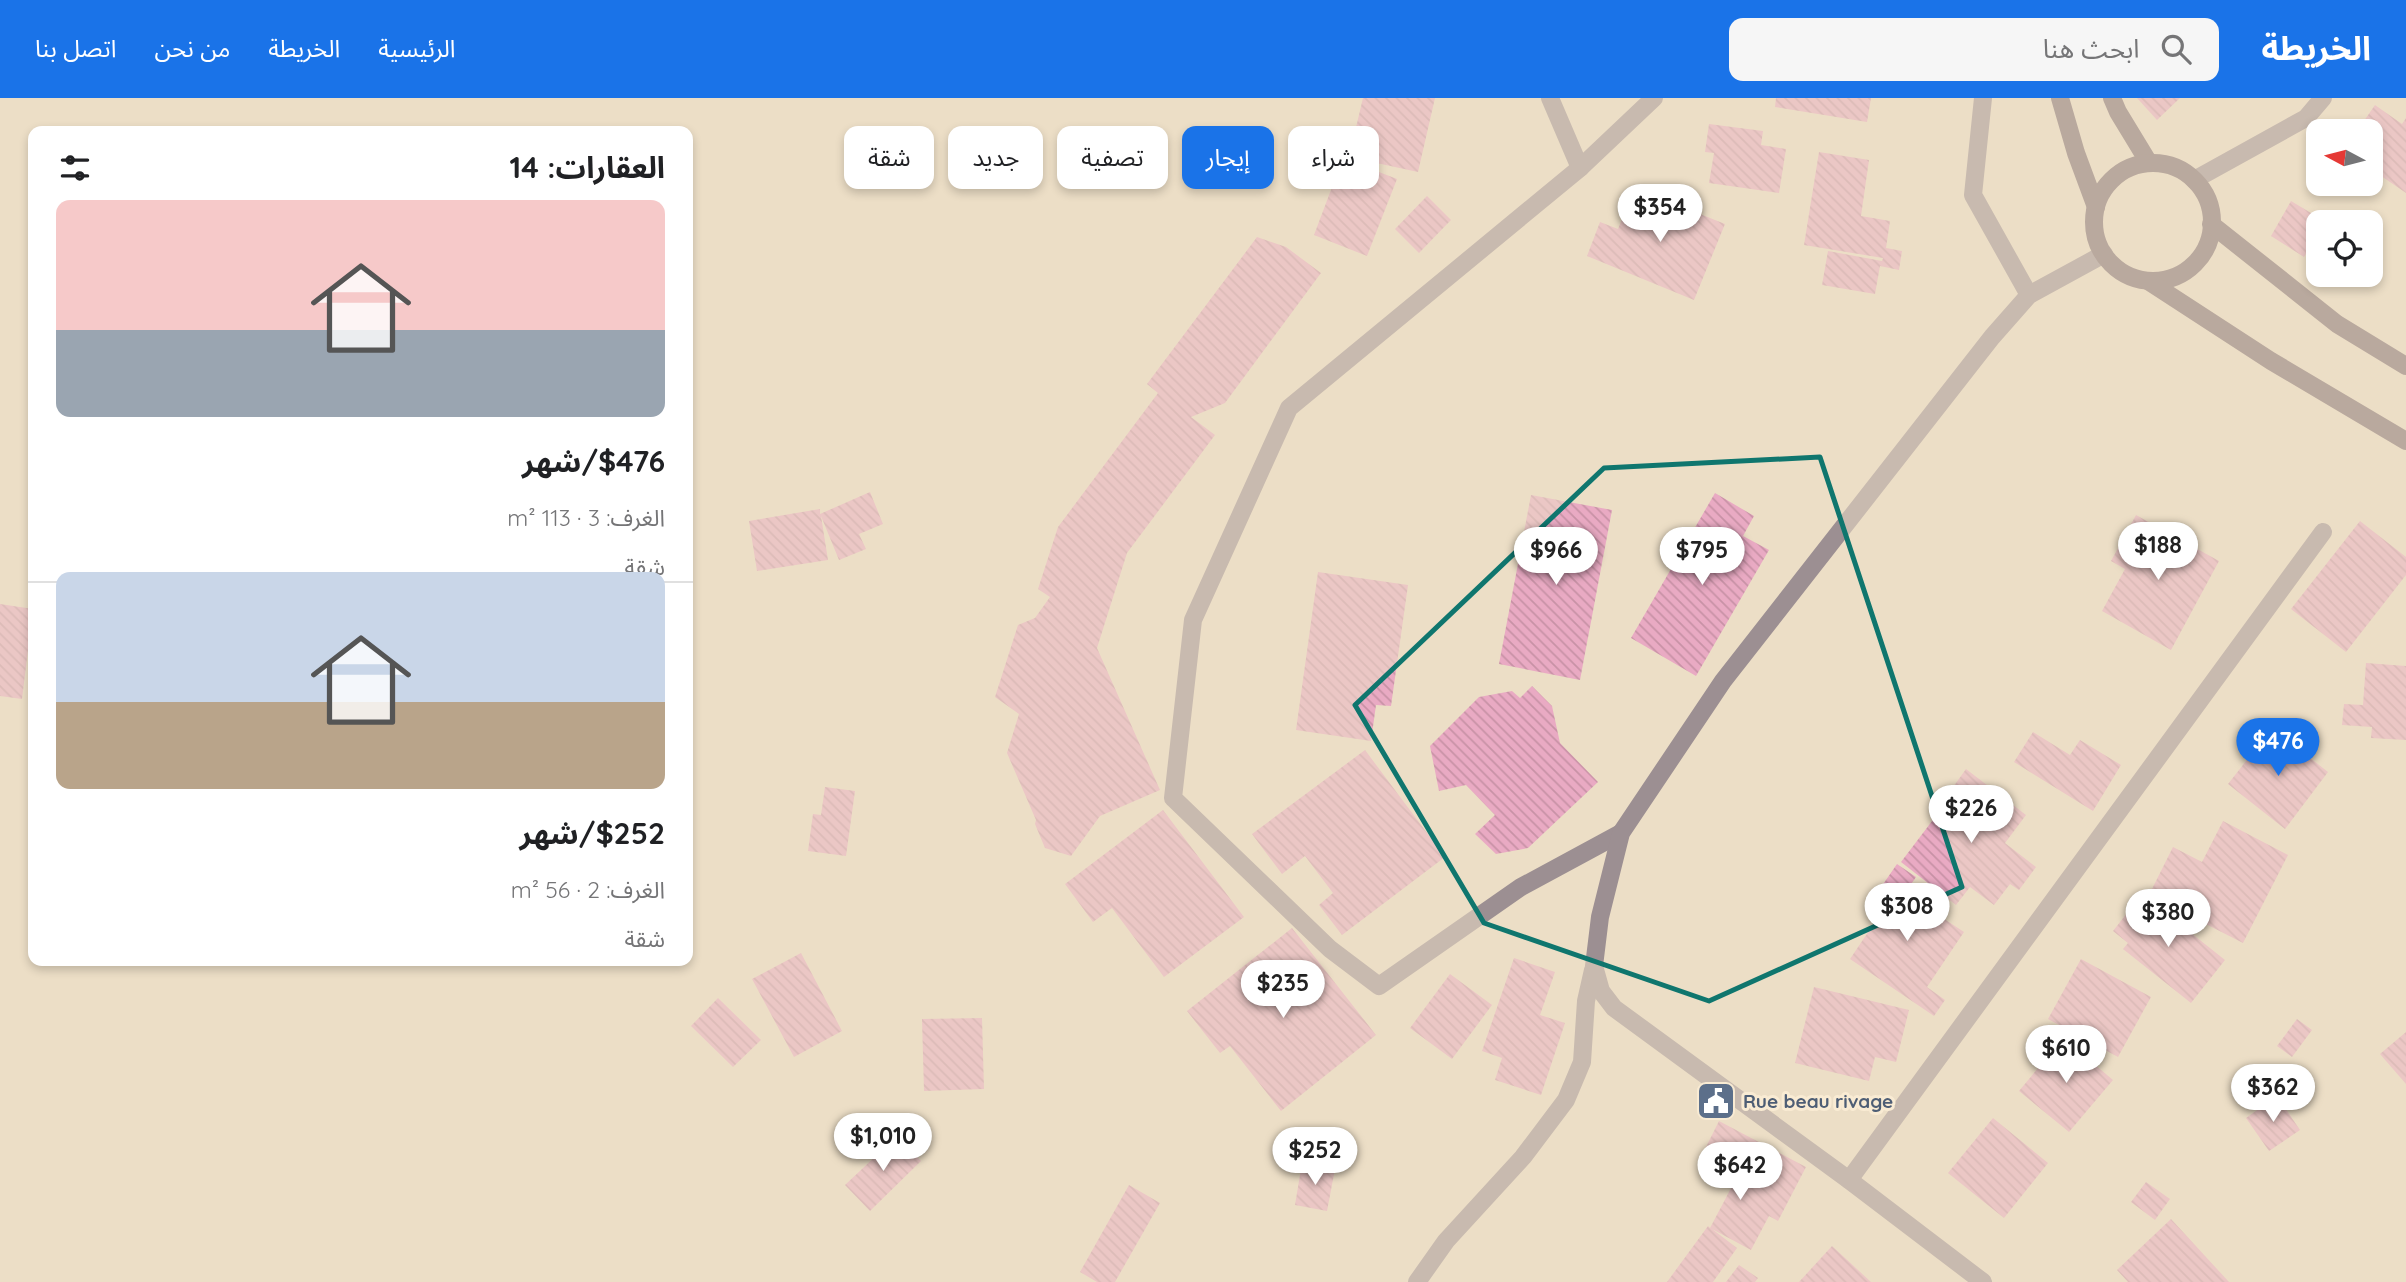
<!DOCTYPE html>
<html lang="ar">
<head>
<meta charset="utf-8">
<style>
  :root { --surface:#fff; --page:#f6f6f6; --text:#202124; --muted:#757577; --line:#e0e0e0; --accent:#1a73e8 }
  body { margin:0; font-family:Quicksand,"Noto Sans Arabic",sans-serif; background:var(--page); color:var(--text); direction:rtl; height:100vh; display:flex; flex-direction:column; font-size:26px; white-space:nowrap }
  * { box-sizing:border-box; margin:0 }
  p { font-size:23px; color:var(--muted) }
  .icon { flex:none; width:38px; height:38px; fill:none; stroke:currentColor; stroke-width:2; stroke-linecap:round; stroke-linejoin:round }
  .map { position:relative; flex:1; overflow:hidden; direction:ltr }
  .details { position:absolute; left:28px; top:28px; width:665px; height:840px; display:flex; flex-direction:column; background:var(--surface); border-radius:14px; box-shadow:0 4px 10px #0003; direction:rtl }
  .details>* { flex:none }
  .hud { position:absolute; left:714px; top:28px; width:665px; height:63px; direction:rtl; display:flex; gap:14px }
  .needle { width:46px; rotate:277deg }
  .fabs { position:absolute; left:2306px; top:21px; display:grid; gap:14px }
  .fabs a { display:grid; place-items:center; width:77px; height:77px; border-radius:14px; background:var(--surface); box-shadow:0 4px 10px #0003; font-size:35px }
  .price { position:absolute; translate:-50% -60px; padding:0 16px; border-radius:24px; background:#fff; color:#222; font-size:23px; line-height:46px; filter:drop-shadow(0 2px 4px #0008) }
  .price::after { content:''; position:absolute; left:50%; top:42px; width:21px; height:16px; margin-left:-10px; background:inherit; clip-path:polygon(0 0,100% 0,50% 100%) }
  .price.on { background:var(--accent); color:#fff }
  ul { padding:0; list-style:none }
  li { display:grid; align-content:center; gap:14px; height:371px; padding:0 28px }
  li+li { border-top:2px solid var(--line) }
  li span { display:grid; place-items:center; height:217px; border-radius:14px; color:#555 }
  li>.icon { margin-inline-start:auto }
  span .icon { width:126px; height:126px; fill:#fffc; stroke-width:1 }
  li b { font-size:30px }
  h2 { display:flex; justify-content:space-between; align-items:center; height:84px; padding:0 28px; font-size:30px }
  .chip { padding:0 24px; border-radius:14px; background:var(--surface); box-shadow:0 4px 10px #0003; font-size:24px; line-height:63px }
  .chip.on { background:var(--accent); color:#fff }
  header { display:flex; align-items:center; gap:42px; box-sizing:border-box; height:98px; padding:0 35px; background:var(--accent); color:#fff }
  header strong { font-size:33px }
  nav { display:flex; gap:38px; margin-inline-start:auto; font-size:24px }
  .search { width:490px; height:63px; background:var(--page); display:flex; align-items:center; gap:18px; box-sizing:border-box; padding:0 24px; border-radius:14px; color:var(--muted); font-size:26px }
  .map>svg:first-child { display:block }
  .building { fill:url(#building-back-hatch) }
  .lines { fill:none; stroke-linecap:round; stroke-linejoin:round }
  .street { stroke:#9c8f92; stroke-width:18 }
  .secondary { stroke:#7b696d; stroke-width:18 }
  .marked { fill:none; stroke:#0f766e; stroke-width:5; stroke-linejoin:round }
  .labels { text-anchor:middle; stroke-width:6; stroke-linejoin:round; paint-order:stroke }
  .service-label { font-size:19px; font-weight:bold; fill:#4e5e75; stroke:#f9ebd3; text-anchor:start }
</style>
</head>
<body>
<header>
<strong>الخريطة</strong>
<div class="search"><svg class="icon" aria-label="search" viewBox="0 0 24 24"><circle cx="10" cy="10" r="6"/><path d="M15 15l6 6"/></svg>ابحث هنا</div>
<nav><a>الرئيسية</a><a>الخريطة</a><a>من نحن</a><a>اتصل بنا</a></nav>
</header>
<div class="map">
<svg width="2406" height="1184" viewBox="0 0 2406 1184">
  <defs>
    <pattern id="building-back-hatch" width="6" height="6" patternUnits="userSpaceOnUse" patternTransform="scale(1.75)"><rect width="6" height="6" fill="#e9aac3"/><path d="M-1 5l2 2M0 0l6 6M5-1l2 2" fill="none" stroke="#c892a6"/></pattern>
  </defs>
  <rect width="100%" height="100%" fill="#ecdec6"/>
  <g class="building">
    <polygon points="1363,0 1435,0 1418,74 1349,59"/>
    <polygon points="1776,0 1871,0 1867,24 1775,9"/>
    <polygon points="2137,0 2180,0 2157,22"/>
    <polygon points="2375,7 2402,26 2406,20 2406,95 2371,71 2371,33 2357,33"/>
    <polygon points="1709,26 1763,33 1761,47 1786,51 1779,95 1709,85 1714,55 1705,54"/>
    <polygon points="1819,54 1869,62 1861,118 1890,123 1886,150 1902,153 1899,172 1880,168 1875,196 1822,187 1828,153 1882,163 1883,160 1804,147"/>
    <polygon points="1343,60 1397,81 1367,158 1314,137"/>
    <polygon points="1635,90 1725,126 1694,202 1587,158 1600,124 1618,131"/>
    <polygon points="1427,98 1451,122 1419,155 1395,131"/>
    <polygon points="2291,103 2326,124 2319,124 2319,135 2304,159 2271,138"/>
    <polygon points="1257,139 1286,149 1321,175 1225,305 1191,319 1215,337 1127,455 1097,550 1160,692 1100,718 1071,758 1045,750 1035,726 1036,722 1007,655 1019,616 995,599 1018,527 1035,520 1050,499 1038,491 1058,429 1158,295 1147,286"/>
    <polygon points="870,394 883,426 859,436 866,451 839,462 821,418 828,462 757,473 749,423 820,411 820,416"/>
    <polygon points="1715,395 1754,418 1743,438 1769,452 1696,578 1631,540"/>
    <polygon points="1531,397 1612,412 1580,582 1499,566"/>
    <polygon points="2136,417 2219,463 2171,552 2102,513 2125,471 2111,463"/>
    <polygon points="2360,423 2406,459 2406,477 2346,554 2291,511"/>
    <polygon points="1318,474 1408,487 1391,608 1376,607 1371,643 1296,632"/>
    <polygon points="0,506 33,511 22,601 0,598"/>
    <polygon points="2366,565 2406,568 2406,642 2371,640 2372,629 2342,627 2344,606 2363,607"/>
    <polygon points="1532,588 1552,608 1560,645 1598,684 1528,750 1496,756 1475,736 1495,717 1466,687 1439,693 1430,648 1479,599 1512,593 1520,600"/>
    <polygon points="2272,630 2328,674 2285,731 2228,686"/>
    <polygon points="2033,634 2070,657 2080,642 2121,667 2093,713 2014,664"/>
    <polygon points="1365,652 1445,759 1342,837 1319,807 1333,795 1305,758 1282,776 1252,736"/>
    <polygon points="1966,671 2026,717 2005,745 2036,769 2019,792 2010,786 1994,807 1970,789 1956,807 1901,764 1948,702 1946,699"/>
    <polygon points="825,689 855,693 846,758 808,753 813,716 821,717"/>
    <polygon points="1163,712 1244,819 1164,879 1112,810 1093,824 1065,786"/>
    <polygon points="2223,723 2288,757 2243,845 2149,797 2173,749 2202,764"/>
    <polygon points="1897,766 1916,779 1905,795 1964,834 1927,889 1945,902 1934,918 1850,861 1889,803 1877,795"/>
    <polygon points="2142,796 2225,862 2191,905 2123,851 2128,845 2113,833"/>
    <polygon points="1292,830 1376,937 1281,1013 1230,948 1220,955 1187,913"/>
    <polygon points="801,855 842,933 794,959 752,881"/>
    <polygon points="1514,860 1555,874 1540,917 1565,925 1541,997 1495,982 1502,960 1482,953"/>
    <polygon points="2081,861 2151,899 2118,959 2048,921"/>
    <polygon points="1450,876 1492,907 1452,961 1410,930"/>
    <polygon points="1814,889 1909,912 1896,964 1875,959 1869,983 1795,965"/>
    <polygon points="718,900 761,942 733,969 691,928"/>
    <polygon points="982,920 984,991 924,993 922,921"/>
    <polygon points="2297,921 2312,932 2292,959 2277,948"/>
    <polygon points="2406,934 2406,986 2380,956"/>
    <polygon points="2063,940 2113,982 2069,1034 2019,993"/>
    <polygon points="2277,998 2300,1032 2269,1053 2246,1020"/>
    <polygon points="1993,1020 2048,1065 2004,1120 1948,1075"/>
    <polygon points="1719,1023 1806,1069 1778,1123 1769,1118 1751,1152 1712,1131 1737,1150 1713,1184 1667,1184 1708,1128 1710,1130 1739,1075 1703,1055"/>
    <polygon points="897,1038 921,1063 870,1113 845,1087"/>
    <polygon points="1302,1065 1335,1071 1327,1113 1295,1107"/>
    <polygon points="2146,1084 2170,1101 2155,1122 2131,1104"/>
    <polygon points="1129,1087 1160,1105 1115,1184 1097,1184 1080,1174"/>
    <polygon points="2171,1121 2229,1184 2128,1184 2117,1172"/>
    <polygon points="1832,1148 1871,1184 1799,1184"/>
    <polygon points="1739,1167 1758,1180 1755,1184 1726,1184"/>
  </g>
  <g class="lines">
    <g class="street">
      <polyline points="1550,0 1580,70 1289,310 1193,522 1173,700 1330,851 1379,888 1521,789 1621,735"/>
      <polyline points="1983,0 1973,97 2029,197"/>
      <polyline points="1580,70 1654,0"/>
      <polyline points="2194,82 2306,20 2323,0"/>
      <polyline points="1849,1082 2323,434"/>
      <polyline points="1417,1184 1446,1143 1523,1059 1566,1002 1582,964 1586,903 1593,872"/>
      <polyline points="1983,1184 1849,1082 1614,910 1601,893 1594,868 1600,819 1621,735 1723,583 1992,239 2029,197 2104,156"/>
    </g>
    <g class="secondary">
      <polyline points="2060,0 2076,55 2096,109"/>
      <polyline points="2112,0 2118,14 2149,65"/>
      <circle cx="2153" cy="124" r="59"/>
      <polyline points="2211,126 2337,226 2406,268"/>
      <polyline points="2148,183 2271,263 2406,343"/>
    </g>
  </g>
  <path d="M0 0H2406V1184H0ZM1820,359l142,430 -253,114 -225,-78 -129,-218 249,-237z" fill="#ecdec6" fill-opacity=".55" fill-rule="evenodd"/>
  <path class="marked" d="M1820,359l142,430 -253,114 -225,-78 -129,-218 249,-237z"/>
  <defs>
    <symbol id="civic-square" viewBox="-11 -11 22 22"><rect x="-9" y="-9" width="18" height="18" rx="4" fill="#5c6f8a" stroke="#f9ebd3"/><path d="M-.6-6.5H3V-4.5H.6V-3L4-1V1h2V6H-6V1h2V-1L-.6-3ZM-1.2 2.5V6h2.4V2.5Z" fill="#fff"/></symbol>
  </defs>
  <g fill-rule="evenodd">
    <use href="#civic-square" x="1694" y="981" width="44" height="44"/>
  </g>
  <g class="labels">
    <g class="service-label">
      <text x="1743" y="1010">Rue beau rivage</text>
    </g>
  </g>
</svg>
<div class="fabs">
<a><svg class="needle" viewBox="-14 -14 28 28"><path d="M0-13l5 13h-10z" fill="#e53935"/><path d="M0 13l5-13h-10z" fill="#757577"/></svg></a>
<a><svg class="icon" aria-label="locate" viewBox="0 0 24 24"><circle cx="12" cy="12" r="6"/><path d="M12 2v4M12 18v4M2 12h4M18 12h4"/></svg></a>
</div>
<b class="price" style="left:1660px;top:146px">$354</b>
<b class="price" style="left:2158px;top:484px">$188</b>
<b class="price" style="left:1556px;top:489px">$966</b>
<b class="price" style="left:1702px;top:489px">$795</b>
<b class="price on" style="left:2278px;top:680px">$476</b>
<b class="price" style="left:1971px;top:747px">$226</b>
<b class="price" style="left:1907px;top:845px">$308</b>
<b class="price" style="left:2168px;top:851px">$380</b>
<b class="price" style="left:1283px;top:922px">$235</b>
<b class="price" style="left:2066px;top:987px">$610</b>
<b class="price" style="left:2273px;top:1026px">$362</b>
<b class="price" style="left:883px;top:1075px">$1,010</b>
<b class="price" style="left:1315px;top:1089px">$252</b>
<b class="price" style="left:1740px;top:1104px">$642</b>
<div class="hud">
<a class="chip">شراء</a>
<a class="chip on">إيجار</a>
<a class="chip">تصفية</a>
<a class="chip">جديد</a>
<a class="chip">شقة</a>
</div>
<section class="details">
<h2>العقارات: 14<svg class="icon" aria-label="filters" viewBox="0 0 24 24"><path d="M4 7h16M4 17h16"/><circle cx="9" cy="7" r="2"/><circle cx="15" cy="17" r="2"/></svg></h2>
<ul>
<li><span style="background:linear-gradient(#f6c9c9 60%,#9aa5b1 0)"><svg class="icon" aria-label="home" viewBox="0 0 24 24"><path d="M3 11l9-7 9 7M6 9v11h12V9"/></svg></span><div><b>$476/شهر</b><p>الغرف: 3 · 113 m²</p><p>شقة</p></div></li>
<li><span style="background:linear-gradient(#c9d6e8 60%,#b9a48a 0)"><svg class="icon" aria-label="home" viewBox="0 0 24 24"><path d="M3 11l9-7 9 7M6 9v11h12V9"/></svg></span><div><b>$252/شهر</b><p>الغرف: 2 · 56 m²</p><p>شقة</p></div></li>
</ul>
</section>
</div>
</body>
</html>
